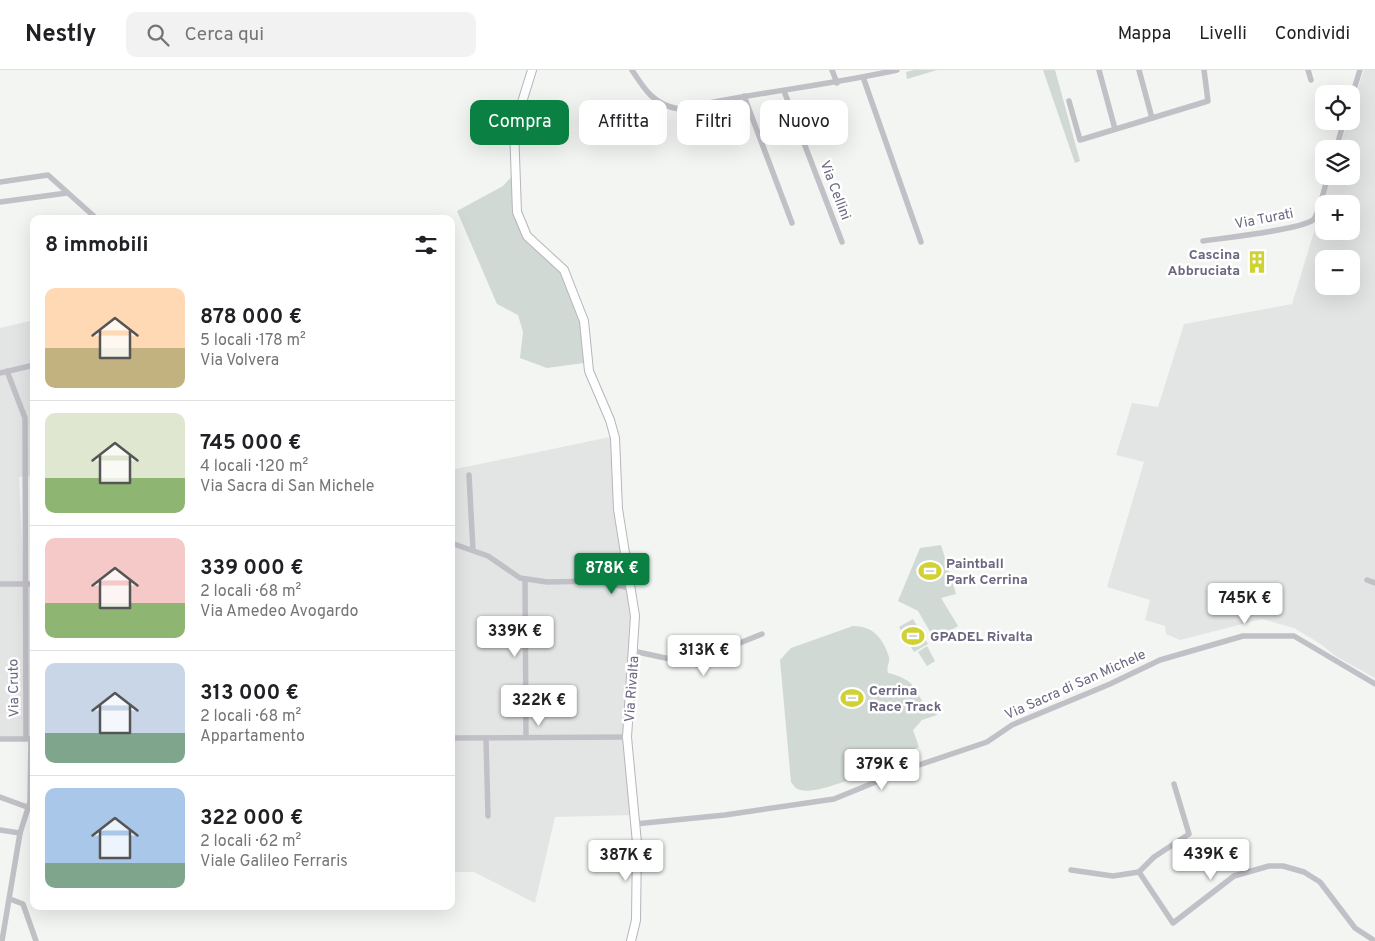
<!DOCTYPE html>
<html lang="it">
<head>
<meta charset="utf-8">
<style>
  :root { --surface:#fff; --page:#f2f2f2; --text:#202124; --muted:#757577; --line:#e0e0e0; --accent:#0b8043 }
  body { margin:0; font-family:Overpass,sans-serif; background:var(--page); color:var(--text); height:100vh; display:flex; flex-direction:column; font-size:19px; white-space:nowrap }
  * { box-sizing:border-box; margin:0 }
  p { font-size:16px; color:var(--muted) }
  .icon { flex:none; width:28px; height:28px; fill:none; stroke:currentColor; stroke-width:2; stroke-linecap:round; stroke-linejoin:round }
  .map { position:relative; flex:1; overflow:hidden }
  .side { position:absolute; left:30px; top:145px; width:425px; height:695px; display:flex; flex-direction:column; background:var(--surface); border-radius:10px; box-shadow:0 5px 20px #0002 }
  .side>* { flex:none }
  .guide { position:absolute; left:470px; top:30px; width:475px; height:45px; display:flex; gap:10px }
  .controls { position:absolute; left:1315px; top:15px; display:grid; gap:10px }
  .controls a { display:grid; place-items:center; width:45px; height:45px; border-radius:10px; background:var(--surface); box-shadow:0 5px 20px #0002; font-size:25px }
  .price { position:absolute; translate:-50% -42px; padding:0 11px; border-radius:5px; background:#fff; color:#222; font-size:16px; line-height:32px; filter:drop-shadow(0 1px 2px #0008) }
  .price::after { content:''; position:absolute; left:50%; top:30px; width:15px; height:11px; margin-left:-8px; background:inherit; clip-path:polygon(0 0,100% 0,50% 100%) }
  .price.active { background:var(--accent); color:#fff }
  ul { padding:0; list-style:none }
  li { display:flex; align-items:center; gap:15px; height:125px; padding:0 15px }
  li+li { border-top:1px solid var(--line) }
  li span { display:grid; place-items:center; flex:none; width:140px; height:100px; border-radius:10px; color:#555 }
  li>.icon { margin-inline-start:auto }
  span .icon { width:60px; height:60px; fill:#fffc; stroke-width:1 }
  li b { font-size:21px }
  h2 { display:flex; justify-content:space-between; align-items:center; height:60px; padding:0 15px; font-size:21px }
  .tag { padding:0 18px; border-radius:10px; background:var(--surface); box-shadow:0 5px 20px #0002; font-size:18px; line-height:45px }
  .tag.active { background:var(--accent); color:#fff }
  header { display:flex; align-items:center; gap:30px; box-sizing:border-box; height:70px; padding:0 25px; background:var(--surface); border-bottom:1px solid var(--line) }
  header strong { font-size:24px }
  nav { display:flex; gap:28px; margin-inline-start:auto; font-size:18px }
  .search { width:350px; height:45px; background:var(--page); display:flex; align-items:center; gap:12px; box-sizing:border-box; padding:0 18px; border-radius:10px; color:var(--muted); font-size:19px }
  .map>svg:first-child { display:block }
  .built { fill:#e3e5e5; fill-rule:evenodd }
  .green { fill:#d1d9d4 }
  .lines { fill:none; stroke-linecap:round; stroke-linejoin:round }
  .secondary-casing { stroke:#b7b5bd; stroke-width:10 }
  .street { stroke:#c2c0c7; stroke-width:5.5 }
  .secondary { stroke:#fff; stroke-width:8 }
  .labels { text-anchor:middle; stroke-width:5; stroke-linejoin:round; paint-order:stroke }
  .street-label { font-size:14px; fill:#6c6680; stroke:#fff }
  .poi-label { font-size:14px; font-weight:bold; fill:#6c6680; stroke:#fff; text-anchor:start }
</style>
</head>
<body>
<header>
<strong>Nestly</strong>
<div class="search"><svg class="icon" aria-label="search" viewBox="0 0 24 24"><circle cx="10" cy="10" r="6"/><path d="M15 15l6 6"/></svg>Cerca qui</div>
<nav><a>Mappa</a><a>Livelli</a><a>Condividi</a></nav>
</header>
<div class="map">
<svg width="1375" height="871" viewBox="0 0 1375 871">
  <rect width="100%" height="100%" fill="#f2f5f1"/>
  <g class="built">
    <path d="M1364,0h11v608l-38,-21 -18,-14 -25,-15 -32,-9 -82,21 -14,-6 -1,-8 -20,-6 5,-20 -43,-13 37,-125 -28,-7 16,-52 26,4 26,-83 108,-20 39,-128h20v-27h-12l9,-28h3v-11zM1324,134h27v27h-27zM1324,189h27v27h-27z"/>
    <polygon points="34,250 34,406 19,407 24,513 34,514 34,670 0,670 0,258"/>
    <polygon points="610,367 635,563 627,667 633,745 555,747 535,833 474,802 451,802 451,400"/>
  </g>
  <g class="green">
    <polygon points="914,0 937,0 907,9 906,2"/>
    <polygon points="1043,0 1055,0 1080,91 1075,93"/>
    <polygon points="514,104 515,148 522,165 559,197 580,244 585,270 584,293 547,298 520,288 523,262 518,245 497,234 457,141 503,116"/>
    <polygon points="941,475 956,524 941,528 958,556 935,570 918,541 898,531 920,478"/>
    <polygon points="913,549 928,574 914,582 899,557"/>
    <path d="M853,556c20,0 30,12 36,31 1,6 -3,10 -1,16 26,6 28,16 39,38l8,-2 2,6 -15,5 -9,10 6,17c-19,10 -105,55 -123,41 -2,-1 -3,-4 -5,-6l-11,-122 11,-12z"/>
    <polygon points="927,576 935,591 927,596 918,582"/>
  </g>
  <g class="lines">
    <defs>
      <polyline id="secondary" points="532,0 514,58 517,142 527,166 564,200 584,251 589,301 610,350 615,368 618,439 635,546 627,667 637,773 636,850 631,871"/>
    </defs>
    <use href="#secondary" class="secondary-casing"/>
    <g class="street">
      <path d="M632,0c13,20 22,35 47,39 72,-16 145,-23 218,-39"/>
      <polyline points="832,0 837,13"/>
      <polyline points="1099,0 1115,59"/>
      <polyline points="1139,0 1152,48"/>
      <polyline points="1308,0 1311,10"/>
      <polyline points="863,7 921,172"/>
      <polyline points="784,21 842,172"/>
      <polyline points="744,26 792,153"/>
      <polyline points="1351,29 1360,0"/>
      <polyline points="1069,31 1080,70 1208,31 1204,0"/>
      <polyline points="1336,79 1344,51"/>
      <polyline points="0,112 48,105 97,149"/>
      <polyline points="0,132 67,123"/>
      <path d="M1203,171c20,-3 96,-11 110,-21 6,-5 12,-35 15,-44"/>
      <polyline points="7,301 25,348 26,668"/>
      <polyline points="0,303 34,295"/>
      <polyline points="469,405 473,480"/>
      <polyline points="451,473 488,486 520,508 547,512 598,511 628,507"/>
      <polyline points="525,509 526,667"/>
      <polyline points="1367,510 1375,513"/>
      <polyline points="602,512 630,518"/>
      <polyline points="0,514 34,514"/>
      <polyline points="633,581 707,597 715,583 762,564"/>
      <polyline points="451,668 627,667"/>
      <polyline points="0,669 29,669"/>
      <polyline points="486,669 488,746"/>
      <polyline points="1174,714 1189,764 1154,787 1139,802 1173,853 1234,806 1269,796 1283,796 1304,802 1320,812 1355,858 1375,871"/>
      <polyline points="0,727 27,737"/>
      <polyline points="635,754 725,745 834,729 910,698 987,672 1012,655 1110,614 1160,590 1243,566 1294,566 1375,614"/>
      <polyline points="0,760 20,763"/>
      <polyline points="1071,800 1113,806 1139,802"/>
      <polyline points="10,829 23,834 36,871"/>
      <polyline points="2,871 20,763 30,732 31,669"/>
    </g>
    <use href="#secondary" class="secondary"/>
  </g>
  <defs>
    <symbol id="building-bare" viewBox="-9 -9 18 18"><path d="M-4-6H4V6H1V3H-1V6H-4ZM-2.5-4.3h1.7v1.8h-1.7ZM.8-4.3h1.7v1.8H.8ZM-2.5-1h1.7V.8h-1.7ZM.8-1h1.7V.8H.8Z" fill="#d0d234" stroke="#fff" stroke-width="2.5" paint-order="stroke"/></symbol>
    <symbol id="stadium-bare" viewBox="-9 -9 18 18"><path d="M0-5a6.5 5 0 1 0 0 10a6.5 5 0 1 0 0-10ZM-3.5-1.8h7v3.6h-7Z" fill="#d0d234" stroke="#fff" stroke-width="2.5" paint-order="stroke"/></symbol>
  </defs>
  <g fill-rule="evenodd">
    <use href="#building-bare" x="1241" y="176" width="32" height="32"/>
    <use href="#stadium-bare" x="914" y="485" width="32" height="32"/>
    <use href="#stadium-bare" x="897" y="550" width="32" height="32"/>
    <use href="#stadium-bare" x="836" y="612" width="32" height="32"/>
  </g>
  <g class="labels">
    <g class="street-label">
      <text transform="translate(836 120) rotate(69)" y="5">Via Cellini</text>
      <text transform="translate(1264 148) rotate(-11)" y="5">Via Turati</text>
      <text transform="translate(1075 614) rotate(-24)" y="5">Via Sacra di San Michele</text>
      <text transform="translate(13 618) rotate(-91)" y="5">Via Cruto</text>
      <text transform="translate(631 619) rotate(-86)" y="5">Via Rivalta</text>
    </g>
    <g class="poi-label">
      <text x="1240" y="189" text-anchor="end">Cascina<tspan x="1240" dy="16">Abbruciata</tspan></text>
      <text x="946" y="498">Paintball<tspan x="946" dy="16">Park Cerrina</tspan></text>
      <text x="930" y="571">GPADEL Rivalta</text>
      <text x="869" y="625">Cerrina<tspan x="869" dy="16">Race Track</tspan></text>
    </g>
  </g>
</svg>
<div class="controls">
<a><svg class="icon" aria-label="locate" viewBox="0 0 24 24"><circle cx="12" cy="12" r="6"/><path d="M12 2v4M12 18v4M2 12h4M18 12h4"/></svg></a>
<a><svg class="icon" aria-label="layers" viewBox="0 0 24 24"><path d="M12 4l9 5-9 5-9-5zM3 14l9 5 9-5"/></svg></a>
<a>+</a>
<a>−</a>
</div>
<b class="price active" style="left:612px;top:525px">878K €</b>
<b class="price" style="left:1245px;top:555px">745K €</b>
<b class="price" style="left:515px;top:588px">339K €</b>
<b class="price" style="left:704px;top:607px">313K €</b>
<b class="price" style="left:539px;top:657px">322K €</b>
<b class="price" style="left:882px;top:721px">379K €</b>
<b class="price" style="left:1211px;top:811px">439K €</b>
<b class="price" style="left:626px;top:812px">387K €</b>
<div class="guide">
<a class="tag active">Compra</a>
<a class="tag">Affitta</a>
<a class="tag">Filtri</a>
<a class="tag">Nuovo</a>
</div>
<section class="side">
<h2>8 immobili<svg class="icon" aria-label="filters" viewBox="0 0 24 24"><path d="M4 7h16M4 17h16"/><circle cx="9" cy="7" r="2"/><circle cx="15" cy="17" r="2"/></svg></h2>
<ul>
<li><span style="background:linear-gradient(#ffd9b3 60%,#c2b280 0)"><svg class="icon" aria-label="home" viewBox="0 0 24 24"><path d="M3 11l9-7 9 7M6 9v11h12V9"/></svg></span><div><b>878 000 €</b><p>5 locali · 178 m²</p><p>Via Volvera</p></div></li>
<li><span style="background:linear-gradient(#dfe7d0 65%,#8fb573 0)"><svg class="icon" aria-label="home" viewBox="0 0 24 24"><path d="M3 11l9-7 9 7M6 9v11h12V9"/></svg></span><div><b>745 000 €</b><p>4 locali · 120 m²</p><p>Via Sacra di San Michele</p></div></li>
<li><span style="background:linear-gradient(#f6c9c9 65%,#8fb573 0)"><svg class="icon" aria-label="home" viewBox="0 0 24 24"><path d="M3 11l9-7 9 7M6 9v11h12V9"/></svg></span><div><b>339 000 €</b><p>2 locali · 68 m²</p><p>Via Amedeo Avogardo</p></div></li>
<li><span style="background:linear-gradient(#c9d6e8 70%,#7fa58c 0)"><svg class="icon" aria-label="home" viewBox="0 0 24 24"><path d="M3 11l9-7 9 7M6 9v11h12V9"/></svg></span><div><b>313 000 €</b><p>2 locali · 68 m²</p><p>Appartamento</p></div></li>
<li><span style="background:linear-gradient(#a9c7e8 75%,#7fa58c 0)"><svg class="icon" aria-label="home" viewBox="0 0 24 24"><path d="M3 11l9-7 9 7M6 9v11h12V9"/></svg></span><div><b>322 000 €</b><p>2 locali · 62 m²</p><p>Viale Galileo Ferraris</p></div></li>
</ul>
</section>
</div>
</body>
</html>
